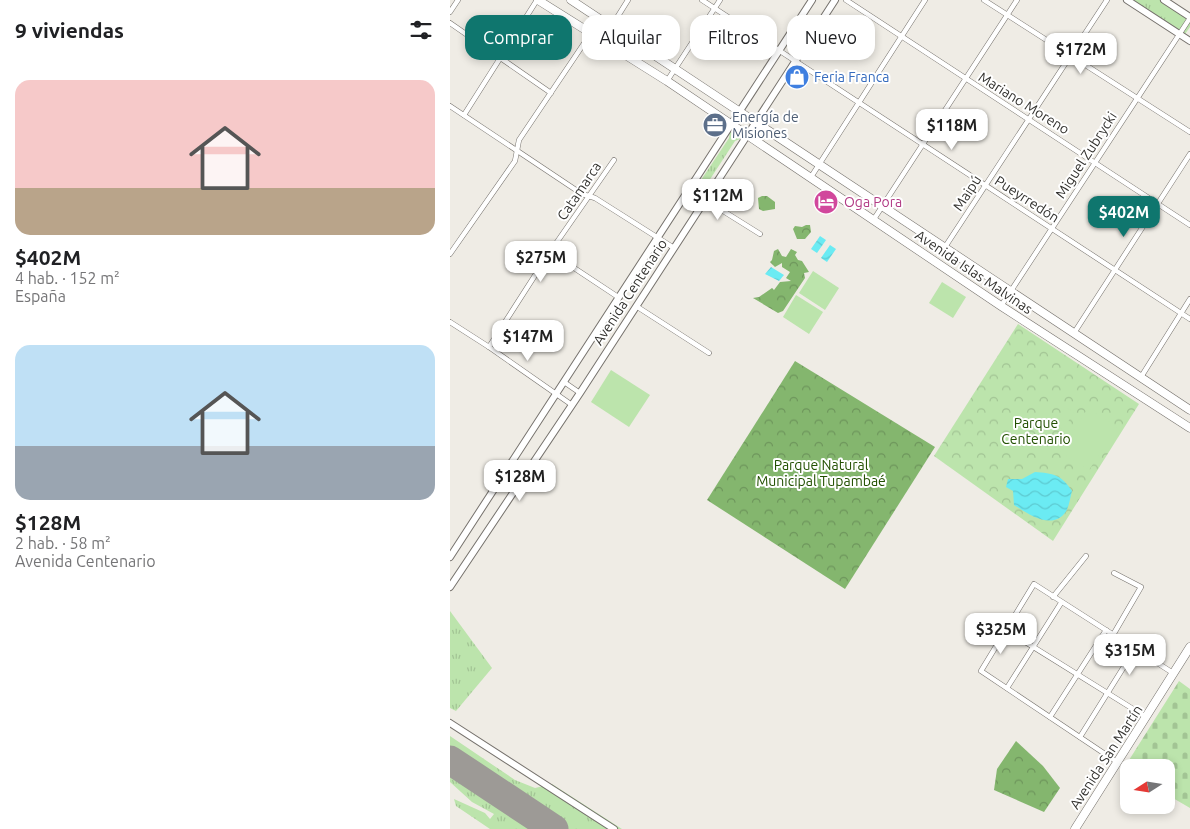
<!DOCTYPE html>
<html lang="es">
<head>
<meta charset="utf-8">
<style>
  :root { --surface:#fff; --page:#f6f6f6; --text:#202124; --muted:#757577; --accent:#0f766e }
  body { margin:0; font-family:Ubuntu,sans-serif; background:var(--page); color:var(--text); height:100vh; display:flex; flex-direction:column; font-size:19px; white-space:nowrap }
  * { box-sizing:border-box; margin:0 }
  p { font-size:16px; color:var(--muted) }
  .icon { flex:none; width:28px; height:28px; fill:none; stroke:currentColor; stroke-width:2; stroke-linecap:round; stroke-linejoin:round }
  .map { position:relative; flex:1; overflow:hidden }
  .details { display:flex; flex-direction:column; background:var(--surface); width:450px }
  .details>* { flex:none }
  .top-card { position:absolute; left:15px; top:15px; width:475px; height:45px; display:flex; gap:10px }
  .needle { width:32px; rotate:258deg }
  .controls { position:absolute; left:670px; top:759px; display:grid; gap:10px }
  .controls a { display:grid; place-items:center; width:55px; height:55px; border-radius:10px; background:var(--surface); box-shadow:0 2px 8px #0003; font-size:25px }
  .price { position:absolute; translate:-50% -42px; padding:0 11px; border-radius:10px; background:#fff; color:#222; font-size:16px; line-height:32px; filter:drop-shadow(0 1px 2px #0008) }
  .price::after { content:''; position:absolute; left:50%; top:30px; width:15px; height:11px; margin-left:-8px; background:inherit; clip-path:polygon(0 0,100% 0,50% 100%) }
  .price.on { background:var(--accent); color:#fff }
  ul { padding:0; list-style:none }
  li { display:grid; align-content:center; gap:10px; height:265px; padding:0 15px }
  li span { display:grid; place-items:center; height:155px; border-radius:15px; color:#555 }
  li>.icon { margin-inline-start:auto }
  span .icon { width:90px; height:90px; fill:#fffc; stroke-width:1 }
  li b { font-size:21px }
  h2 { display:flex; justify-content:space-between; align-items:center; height:60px; padding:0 15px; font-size:21px }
  .pill { padding:0 18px; border-radius:15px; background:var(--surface); box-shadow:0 2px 8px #0003; font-size:18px; line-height:45px }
  .pill.on { background:var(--accent); color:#fff }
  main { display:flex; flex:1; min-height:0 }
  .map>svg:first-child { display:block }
  .grass { fill:url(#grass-tufts) }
  .forest { fill:url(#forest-crowns) }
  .cemetery { fill:url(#cemetery-stones) }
  .park { fill:url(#park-crowns) }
  .pitch { fill:#bce4ac }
  .water { fill:url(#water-waves) }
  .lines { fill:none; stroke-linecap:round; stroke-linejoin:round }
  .runway { stroke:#9d9a96; stroke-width:29 }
  .street-casing { stroke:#76726d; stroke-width:5.5 }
  .secondary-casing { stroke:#76726d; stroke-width:8 }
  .primary-casing { stroke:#76726d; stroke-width:9 }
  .street { stroke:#fff; stroke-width:4.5 }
  .secondary { stroke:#fff; stroke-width:6 }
  .primary { stroke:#fff; stroke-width:8 }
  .labels { text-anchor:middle; stroke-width:4; stroke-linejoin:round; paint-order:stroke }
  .shop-label { font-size:14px; fill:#366cbe; stroke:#fff; text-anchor:start }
  .street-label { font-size:14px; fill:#32312e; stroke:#fff }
  .service-label { font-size:14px; fill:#4e5e75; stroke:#fff; text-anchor:start }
  .hotel-label { font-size:14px; fill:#b23c85; stroke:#fff; text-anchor:start }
  .park-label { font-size:14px; fill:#225001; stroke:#fff }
</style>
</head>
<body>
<main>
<section class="details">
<h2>9 viviendas<svg class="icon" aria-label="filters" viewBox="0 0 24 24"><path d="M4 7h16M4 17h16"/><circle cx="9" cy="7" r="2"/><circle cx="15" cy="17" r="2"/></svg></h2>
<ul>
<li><span style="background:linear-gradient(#f6c9c9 70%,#b9a48a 0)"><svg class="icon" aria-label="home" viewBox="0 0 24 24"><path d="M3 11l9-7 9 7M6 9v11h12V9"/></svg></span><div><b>$402M</b><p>4 hab. · 152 m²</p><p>España</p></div></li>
<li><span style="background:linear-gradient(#bfe0f5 65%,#9aa5b1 0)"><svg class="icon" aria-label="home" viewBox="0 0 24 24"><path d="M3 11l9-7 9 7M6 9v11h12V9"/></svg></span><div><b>$128M</b><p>2 hab. · 58 m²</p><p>Avenida Centenario</p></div></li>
</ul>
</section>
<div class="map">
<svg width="740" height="829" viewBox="0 0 740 829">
  <defs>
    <pattern id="grass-tufts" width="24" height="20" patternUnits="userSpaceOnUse" patternTransform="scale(1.25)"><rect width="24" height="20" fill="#bce4ac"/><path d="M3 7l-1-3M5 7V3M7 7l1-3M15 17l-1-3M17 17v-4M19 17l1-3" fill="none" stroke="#a2c494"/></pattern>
    <pattern id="forest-crowns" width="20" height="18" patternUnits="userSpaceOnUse" patternTransform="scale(1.25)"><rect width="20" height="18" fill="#84b66e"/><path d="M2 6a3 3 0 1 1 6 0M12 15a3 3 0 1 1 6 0" fill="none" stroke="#6d955b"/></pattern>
    <pattern id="cemetery-stones" width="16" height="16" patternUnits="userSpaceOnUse" patternTransform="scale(1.25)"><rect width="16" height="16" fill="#bce4ac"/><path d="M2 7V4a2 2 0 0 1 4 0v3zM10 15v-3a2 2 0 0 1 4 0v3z" fill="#a2c494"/></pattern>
    <pattern id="park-crowns" width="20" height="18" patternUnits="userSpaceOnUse" patternTransform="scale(1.25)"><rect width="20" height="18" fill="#bce4ac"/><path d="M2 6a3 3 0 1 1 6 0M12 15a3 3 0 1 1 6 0" fill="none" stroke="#a2c494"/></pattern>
    <pattern id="water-waves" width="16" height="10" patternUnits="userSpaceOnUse" patternTransform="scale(1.25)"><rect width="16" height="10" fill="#6bebf3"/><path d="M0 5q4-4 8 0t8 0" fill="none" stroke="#5dcad1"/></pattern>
  </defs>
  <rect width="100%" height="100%" fill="#efece5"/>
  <g class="grass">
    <polygon points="678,0 711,0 740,19 740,27 733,37"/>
    <polygon points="280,131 289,136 290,139 285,141 255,187 254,193 247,192 245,184 249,183 279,138"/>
    <polygon points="0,611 42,668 6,711 0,708"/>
    <polygon points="0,736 65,780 85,788 102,784 172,829 40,829 6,806 4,799 35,813 40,819 44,814 22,802 0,782"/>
  </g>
  <g class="forest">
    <polygon points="312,196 317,196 325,202 325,209 313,211 309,209 308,198"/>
    <polygon points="356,225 360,225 361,232 355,239 347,239 343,229 345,226 352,227"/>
    <polygon points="328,249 332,256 336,257 341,249 347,252 345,255 348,260 352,261 359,272 354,273 355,278 333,311 328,313 303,298 309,297 322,288 324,290 330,282 341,281 336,278 340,272 332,267 332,263 325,267 320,262 322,260 324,251"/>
    <polygon points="345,361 485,447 395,589 257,500"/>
    <polygon points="566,741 593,766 610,788 594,812 544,790 547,769"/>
  </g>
  <polygon class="cemetery" points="729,681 740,689 740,808 716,794 716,768 679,768 679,771 674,768"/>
  <polygon class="park" points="568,324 689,404 603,541 484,456"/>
  <g class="pitch">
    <polygon points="363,271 389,288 375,310 349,293"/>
    <polygon points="492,282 516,297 503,318 479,303"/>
    <polygon points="346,295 373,312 359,334 333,317"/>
    <polygon points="161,370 200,395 179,427 141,402"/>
    <polygon points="615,407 624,412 613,430 604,423"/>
    <polygon points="638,408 667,427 639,470 610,452"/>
  </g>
  <g class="water">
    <polygon points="370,236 376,240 367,253 361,249"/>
    <polygon points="380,245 386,249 377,262 371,258"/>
    <polygon points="321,267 334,275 329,281 315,274"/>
    <path d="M585,472c18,1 27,3 37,19 -2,7 -3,18 -8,23 -14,16 -37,-1 -50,-9l-1,-14 -7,-4 2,-8h14z"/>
  </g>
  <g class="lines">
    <polyline class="runway" points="0,760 104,829"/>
    <defs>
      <g id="street">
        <polyline points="252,0 740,319"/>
        <polyline points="396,0 740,225"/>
        <polyline points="534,0 740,132"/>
        <polyline points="0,12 8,0"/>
        <polyline points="0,23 101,93"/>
        <polyline points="153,40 178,0"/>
        <polyline points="217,81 270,0"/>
        <polyline points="0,106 132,194 145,198 224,248"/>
        <polyline points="14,115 87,0"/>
        <polyline points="361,177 475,0"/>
        <polyline points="238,189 310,234"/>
        <polyline points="424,219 567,0"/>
        <polyline points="495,247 657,0"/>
        <polyline points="100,252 168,297"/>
        <polyline points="0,254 65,161 69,140 141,33"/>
        <polyline points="186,306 259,353"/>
        <polyline points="551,306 740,18"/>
        <polyline points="0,322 39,347 100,252 164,160"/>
        <polyline points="624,333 740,154"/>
        <polyline points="39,347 122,405"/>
        <polyline points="691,377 740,299"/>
        <polyline points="114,382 130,393"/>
        <polyline points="603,597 636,556"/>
        <polyline points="556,630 696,717"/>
        <polyline points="663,635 691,587 664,573"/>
        <polyline points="557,688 611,603"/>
        <polyline points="600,717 656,630"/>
        <polyline points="630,737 685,649"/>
        <polyline points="667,762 531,671 584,584 723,673"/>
      </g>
      <g id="secondary">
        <polyline points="677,0 740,41"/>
        <polyline points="714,0 740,17"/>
        <polyline points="50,481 64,491"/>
        <polyline points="0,557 362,0"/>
        <polyline points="0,587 130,393 385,0"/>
        <polyline points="0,723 164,829"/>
      </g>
      <g id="primary">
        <polyline points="88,0 217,81 551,306 740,428"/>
        <polyline points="121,0 740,410"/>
        <polyline points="625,829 740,647"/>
      </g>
    </defs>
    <use href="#street" class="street-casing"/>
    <use href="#secondary" class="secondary-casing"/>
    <use href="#primary" class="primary-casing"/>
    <use href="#street" class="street"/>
    <use href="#secondary" class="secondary"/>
    <use href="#primary" class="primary"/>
  </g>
  <defs>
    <symbol id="shop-disc" viewBox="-11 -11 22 22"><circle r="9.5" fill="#3f7fe0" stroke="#fff"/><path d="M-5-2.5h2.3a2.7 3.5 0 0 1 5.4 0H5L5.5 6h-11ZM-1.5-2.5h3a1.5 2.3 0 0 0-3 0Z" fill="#fff"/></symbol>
    <symbol id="office-disc" viewBox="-11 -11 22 22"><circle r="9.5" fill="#5c6f8a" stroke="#fff"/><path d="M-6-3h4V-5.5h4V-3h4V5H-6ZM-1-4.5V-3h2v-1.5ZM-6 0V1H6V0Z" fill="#fff"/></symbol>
    <symbol id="hotel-disc" viewBox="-11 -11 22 22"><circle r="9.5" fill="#d1479c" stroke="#fff"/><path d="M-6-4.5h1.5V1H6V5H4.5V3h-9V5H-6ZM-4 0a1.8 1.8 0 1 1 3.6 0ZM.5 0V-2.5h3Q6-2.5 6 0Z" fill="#fff"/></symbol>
  </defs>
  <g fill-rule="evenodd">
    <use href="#shop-disc" x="333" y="63" width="28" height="28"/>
    <use href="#office-disc" x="251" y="111" width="28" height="28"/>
    <use href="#hotel-disc" x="362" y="188" width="28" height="28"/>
  </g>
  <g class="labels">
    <g class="shop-label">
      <text x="364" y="82">Feria Franca</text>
    </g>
    <g class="street-label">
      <text transform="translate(574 103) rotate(32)" y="5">Mariano Moreno</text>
      <text transform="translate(636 155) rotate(-57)" y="5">Miguel Zubrycki</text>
      <text transform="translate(129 191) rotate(-56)" y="5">Catamarca</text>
      <text transform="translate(517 193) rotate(-57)" y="5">Maipú</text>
      <text transform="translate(577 199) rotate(33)" y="5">Pueyrredón</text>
      <text transform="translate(524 272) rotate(34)" y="5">Avenida Islas Malvinas</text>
      <text transform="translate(180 292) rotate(-57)" y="5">Avenida Centenario</text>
      <text transform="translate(656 757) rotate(-57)" y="5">Avenida San Martín</text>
    </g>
    <g class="service-label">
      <text x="282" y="122">Energía de<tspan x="282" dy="16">Misiones</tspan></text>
    </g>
    <g class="hotel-label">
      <text x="394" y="207">Oga Pora</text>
    </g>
    <g class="park-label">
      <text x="586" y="428">Parque<tspan x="586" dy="16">Centenario</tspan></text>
      <text x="371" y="470">Parque Natural<tspan x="371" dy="16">Municipal Tupambaé</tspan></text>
    </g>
  </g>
</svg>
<div class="controls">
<a><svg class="needle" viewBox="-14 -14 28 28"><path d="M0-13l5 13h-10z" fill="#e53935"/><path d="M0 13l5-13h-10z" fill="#757577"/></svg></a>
</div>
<b class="price" style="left:631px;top:75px">$172M</b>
<b class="price" style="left:502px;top:151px">$118M</b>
<b class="price" style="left:268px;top:221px">$112M</b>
<b class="price on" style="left:674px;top:238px">$402M</b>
<b class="price" style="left:91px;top:283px">$275M</b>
<b class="price" style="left:78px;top:362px">$147M</b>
<b class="price" style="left:70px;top:502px">$128M</b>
<b class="price" style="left:551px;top:655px">$325M</b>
<b class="price" style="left:680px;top:676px">$315M</b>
<div class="top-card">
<a class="pill on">Comprar</a>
<a class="pill">Alquilar</a>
<a class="pill">Filtros</a>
<a class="pill">Nuevo</a>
</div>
</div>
</main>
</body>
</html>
